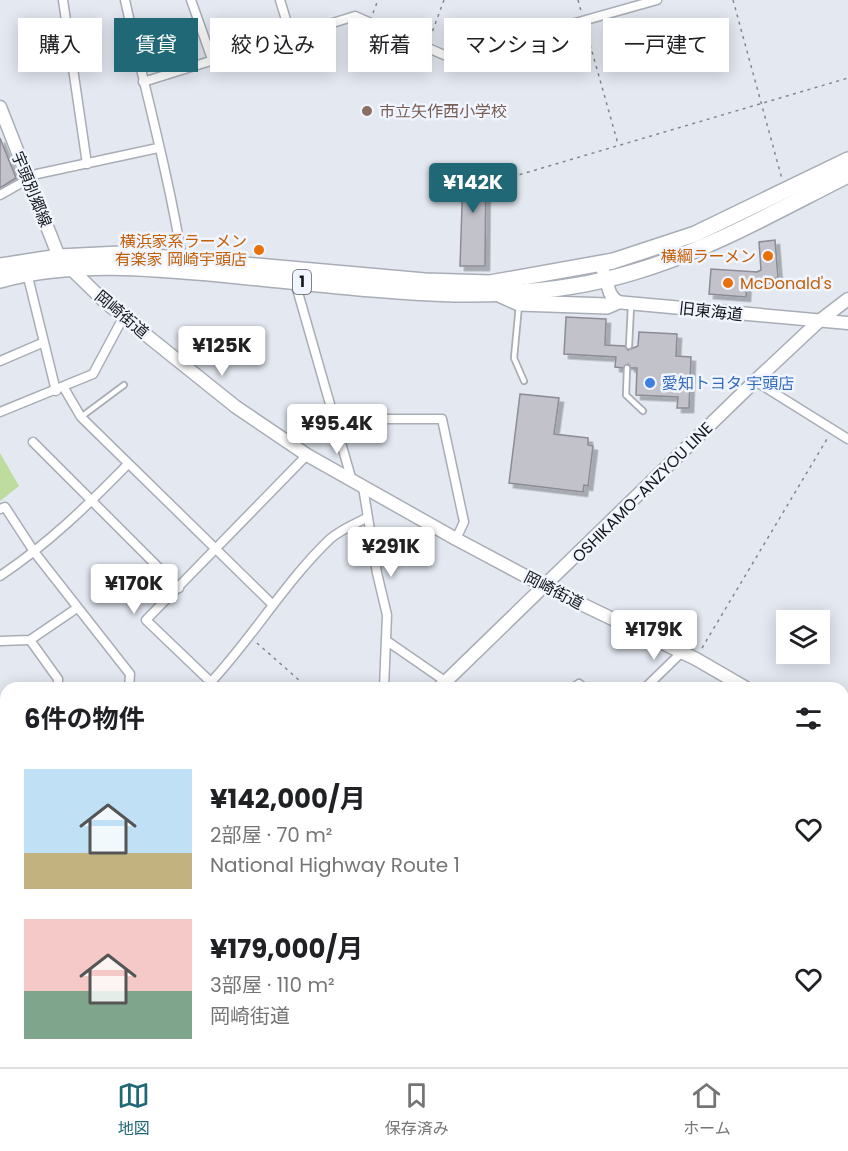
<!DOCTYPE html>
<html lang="ja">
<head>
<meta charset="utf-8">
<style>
  :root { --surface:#fff; --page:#f2f2f2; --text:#202124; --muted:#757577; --line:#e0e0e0; --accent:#216877 }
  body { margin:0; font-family:Poppins,"Noto Sans JP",sans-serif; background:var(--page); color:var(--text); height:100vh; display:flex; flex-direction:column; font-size:22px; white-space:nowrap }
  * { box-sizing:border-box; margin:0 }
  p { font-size:20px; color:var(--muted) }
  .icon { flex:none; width:33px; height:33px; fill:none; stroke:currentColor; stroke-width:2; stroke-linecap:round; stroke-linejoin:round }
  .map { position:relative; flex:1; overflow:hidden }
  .sheet { position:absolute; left:0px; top:682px; width:849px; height:386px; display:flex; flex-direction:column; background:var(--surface); border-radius:18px 18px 0 0; box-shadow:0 3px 15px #0003 }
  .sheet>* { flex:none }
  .top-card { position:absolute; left:18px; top:18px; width:813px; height:54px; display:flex; gap:12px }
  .tools { position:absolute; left:776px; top:610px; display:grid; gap:12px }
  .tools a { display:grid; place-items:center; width:54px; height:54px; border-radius:0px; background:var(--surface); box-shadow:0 3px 15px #0003; font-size:30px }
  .price { position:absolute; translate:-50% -51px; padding:0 14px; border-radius:6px; background:#fff; color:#222; font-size:20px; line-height:39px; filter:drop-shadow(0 2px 3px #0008) }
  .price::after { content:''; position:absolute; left:50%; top:36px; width:18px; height:14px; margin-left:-9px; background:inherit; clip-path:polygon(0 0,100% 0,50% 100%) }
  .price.on { background:var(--accent); color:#fff }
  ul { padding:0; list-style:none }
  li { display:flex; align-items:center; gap:18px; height:150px; padding:0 24px }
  li span { display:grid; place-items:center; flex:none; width:168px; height:120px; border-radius:0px; color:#555 }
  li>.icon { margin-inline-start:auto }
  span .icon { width:72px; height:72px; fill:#fffc; stroke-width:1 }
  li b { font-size:26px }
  h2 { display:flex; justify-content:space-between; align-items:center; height:72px; padding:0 24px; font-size:26px }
  .pill { padding:0 21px; border-radius:0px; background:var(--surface); box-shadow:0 3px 15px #0003; font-size:21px; line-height:54px }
  .pill.on { background:var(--accent); color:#fff }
  .dock { display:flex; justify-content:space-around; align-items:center; height:84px; border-top:2px solid var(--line); background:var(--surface); font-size:16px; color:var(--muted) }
  .dock a { display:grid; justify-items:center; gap:3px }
  .dock .on { color:var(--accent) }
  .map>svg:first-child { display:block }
  .green { fill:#bedc9e }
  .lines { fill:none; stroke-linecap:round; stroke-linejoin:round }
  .stream { stroke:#40a4ba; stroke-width:3 }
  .building { fill:#c2c2cb; stroke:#8d8c96; stroke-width:1.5; filter:url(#shadow) }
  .lane-casing { stroke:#a8adb6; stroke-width:8 }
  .street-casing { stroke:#a8adb6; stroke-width:11 }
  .secondary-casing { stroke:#a8adb6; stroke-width:15 }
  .highway-casing { stroke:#a8adb6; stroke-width:18 }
  .path { stroke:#84888e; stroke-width:1.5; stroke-dasharray:3 4.5; stroke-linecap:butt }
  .lane { stroke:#fff; stroke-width:4.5 }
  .street { stroke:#fff; stroke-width:8 }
  .secondary { stroke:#fff; stroke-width:12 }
  .highway { stroke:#fff; stroke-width:15 }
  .education-dot { fill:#8d6e63; stroke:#f0f5ff; stroke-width:2 }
  .food-dot { fill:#e8710a; stroke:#f0f5ff; stroke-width:2 }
  .shop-dot { fill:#3f7fe0; stroke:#f0f5ff; stroke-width:2 }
  .labels { text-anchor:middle; stroke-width:5; stroke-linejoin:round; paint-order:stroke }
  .shield { fill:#f0f5ff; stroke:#575a5f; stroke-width:1.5 }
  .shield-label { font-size:15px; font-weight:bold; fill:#16171b }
  .education-label { font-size:16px; fill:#785e54; stroke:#f0f5ff; text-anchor:start }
  .street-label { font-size:16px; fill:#16171b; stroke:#f0f5ff }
  .food-label { font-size:16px; fill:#c56008; stroke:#f0f5ff; text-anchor:end }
  .shop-label { font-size:16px; fill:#366cbe; stroke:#f0f5ff; text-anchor:start }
</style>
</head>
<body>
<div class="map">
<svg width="848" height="1067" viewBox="0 0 848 1067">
  <defs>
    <filter id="shadow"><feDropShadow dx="4.5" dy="4.5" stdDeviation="0" flood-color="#0004"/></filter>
  </defs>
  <rect width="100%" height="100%" fill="#e3e8f1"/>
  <polygon class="green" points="0,453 19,486 0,501"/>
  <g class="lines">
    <g class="stream">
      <polyline points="0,930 6,932"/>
      <polyline points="103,1062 106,1067"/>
    </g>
  </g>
  <g class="building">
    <polygon points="0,138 16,178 0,188"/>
    <polygon points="486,164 485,266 460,266 463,175 450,175 450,165"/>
    <polygon points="775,240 778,278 747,281 746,297 709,294 711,269 757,272 761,270 759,242"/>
    <polygon points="566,317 606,319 605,345 625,346 628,350 638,346 639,332 677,334 676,356 691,357 689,408 677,408 678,397 636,395 637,368 631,368 628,364 623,368 615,367 616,357 564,354"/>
    <polygon points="520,394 559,398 554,434 588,438 588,445 593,446 588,486 584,485 583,492 509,483"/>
  </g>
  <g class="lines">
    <defs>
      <g id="lane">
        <polyline points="519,305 514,358 524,381"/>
        <polyline points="629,346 631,306"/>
        <polyline points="627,368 626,395 643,411"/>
        <polyline points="81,417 124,385"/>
      </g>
      <g id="street">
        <polyline points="63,0 87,164"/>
        <path d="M125,0c19,86 43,172 57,258"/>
        <polyline points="191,0 213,62"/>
        <polyline points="280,0 291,36"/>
        <polyline points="143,82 355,16 451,58 657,0"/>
        <polyline points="0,195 37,174 158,148"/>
        <polyline points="27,273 56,391"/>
        <polyline points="295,282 352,481"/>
        <polyline points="0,361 42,343"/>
        <polyline points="755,381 848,439"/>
        <polyline points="64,388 81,417 272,604"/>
        <polyline points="0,412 93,374 124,316"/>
        <polyline points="339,428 361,419 442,419 464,522 456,539"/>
        <polyline points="33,442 179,588"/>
        <polyline points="363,487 377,573 387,615 384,688"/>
        <polyline points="0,509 5,507 35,553 130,674 129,688"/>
        <path d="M0,576c48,-32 88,-71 128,-112"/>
        <polyline points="30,640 58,679 58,688"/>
        <polyline points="0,641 30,640 77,608"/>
        <polyline points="387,641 455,688"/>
        <path d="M211,682c42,-45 74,-100 119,-143 10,-9 25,-15 36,-21"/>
        <polyline points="217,688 146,620 307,455"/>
        <polyline points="573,688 579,684 584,688"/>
        <polyline points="645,688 681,653"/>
        <polyline points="0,711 6,711"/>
        <polyline points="843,918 848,915"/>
        <polyline points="843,1047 848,1057"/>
        <polyline points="0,1051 6,1049"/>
        <polyline points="113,1062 116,1067"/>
        <polyline points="359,1062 361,1067"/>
        <polyline points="468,1062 471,1067"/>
        <polyline points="676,1062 677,1067"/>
        <polyline points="776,1062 779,1067"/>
        <polyline points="405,1067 416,1062"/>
      </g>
      <g id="secondary">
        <polyline points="0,107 59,257 105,302 236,407 307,455 456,539 546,587 696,659 746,688"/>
        <polyline points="601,264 610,293 616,302 848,323"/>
        <polyline points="439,688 755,381 818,322 848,299"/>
        <polyline points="843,745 848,748"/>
        <polyline points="531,1062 532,1067"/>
      </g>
      <g id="highway">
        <polyline points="0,266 59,257 120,254 425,281 490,283 613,261 695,234 848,160"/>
        <path d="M0,280c74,-20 154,-12 229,-5 75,7 151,17 226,19 58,1 123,-5 179,-22 75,-22 144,-62 214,-97"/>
        <polyline points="499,294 519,303 607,306 616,302"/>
      </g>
    </defs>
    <use href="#lane" class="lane-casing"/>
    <use href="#street" class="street-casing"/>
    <use href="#secondary" class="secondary-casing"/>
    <use href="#highway" class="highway-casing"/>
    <g class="path">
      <polyline points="578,0 581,11"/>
      <polyline points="733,0 782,179"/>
      <polyline points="373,13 378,0"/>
      <polyline points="586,30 618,144"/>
      <polyline points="430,38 444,0"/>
      <polyline points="498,181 848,78"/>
      <polyline points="257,643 308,688"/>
      <polyline points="702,648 827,439"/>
      <polyline points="0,757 6,757"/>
      <polyline points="0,916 6,920"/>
    </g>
    <use href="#lane" class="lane"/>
    <use href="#street" class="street"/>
    <use href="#secondary" class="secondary"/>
    <use href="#highway" class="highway"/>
  </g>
  <circle class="education-dot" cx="367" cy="111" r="6"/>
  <g class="food-dot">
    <circle cx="259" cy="250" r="6"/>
    <circle cx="768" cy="256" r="6"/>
    <circle cx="728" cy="283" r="6"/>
  </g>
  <circle class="shop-dot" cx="650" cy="383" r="6"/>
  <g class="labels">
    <rect class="shield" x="293" y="270" width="18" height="24" rx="4.5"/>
    <g class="shield-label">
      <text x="302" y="287">1</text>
    </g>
    <g class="education-label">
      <text x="379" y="117">市立矢作西小学校</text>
    </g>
    <g class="street-label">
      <text transform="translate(32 189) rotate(68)" y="6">宇頭別郷線</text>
      <text transform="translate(711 311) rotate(6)" y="6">旧東海道</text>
      <text transform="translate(122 314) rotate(40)" y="6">岡崎街道</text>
      <text transform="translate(642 492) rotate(-45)" y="6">OSHIKAMO-ANZYOU LINE</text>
      <text transform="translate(554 590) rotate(27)" y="6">岡崎街道</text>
    </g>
    <g class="food-label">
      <text x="247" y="247">横浜家系ラーメン<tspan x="247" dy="18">有楽家 岡崎宇頭店</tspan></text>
      <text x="756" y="262">横綱ラーメン</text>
      <text x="740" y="289" text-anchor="start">McDonald's</text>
    </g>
    <g class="shop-label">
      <text x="662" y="389">愛知トヨタ 宇頭店</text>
    </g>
  </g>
</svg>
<div class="tools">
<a><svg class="icon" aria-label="layers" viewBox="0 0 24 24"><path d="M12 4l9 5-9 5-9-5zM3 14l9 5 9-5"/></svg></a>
</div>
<b class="price on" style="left:473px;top:214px">¥142K</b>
<b class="price" style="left:222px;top:377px">¥125K</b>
<b class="price" style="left:337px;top:455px">¥95.4K</b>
<b class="price" style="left:391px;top:578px">¥291K</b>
<b class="price" style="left:134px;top:615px">¥170K</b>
<b class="price" style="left:654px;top:661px">¥179K</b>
<div class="top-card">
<a class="pill">購入</a>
<a class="pill on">賃貸</a>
<a class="pill">絞り込み</a>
<a class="pill">新着</a>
<a class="pill">マンション</a>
<a class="pill">一戸建て</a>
</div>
<section class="sheet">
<h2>6件の物件<svg class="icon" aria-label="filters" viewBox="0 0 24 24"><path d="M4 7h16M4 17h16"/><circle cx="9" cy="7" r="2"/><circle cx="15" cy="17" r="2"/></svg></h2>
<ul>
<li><span style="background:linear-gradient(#bfe0f5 70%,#c2b280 0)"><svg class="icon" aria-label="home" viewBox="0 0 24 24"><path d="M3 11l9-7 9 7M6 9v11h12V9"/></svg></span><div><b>¥142,000/月</b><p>2部屋 · 70 m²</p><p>National Highway Route 1</p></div><svg class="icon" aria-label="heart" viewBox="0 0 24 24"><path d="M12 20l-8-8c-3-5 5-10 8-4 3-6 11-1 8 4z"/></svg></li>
<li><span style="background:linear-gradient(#f6c9c9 60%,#7fa58c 0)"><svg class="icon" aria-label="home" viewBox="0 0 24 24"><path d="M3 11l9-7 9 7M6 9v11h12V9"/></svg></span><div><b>¥179,000/月</b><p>3部屋 · 110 m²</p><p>岡崎街道</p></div><svg class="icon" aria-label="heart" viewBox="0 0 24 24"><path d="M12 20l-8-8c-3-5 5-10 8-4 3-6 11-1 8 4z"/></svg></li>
</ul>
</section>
</div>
<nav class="dock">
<a class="on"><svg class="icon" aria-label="map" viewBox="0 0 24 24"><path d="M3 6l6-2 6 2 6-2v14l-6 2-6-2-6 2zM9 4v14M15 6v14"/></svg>地図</a>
<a><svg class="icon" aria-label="saved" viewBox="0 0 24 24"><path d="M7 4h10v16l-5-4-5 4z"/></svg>保存済み</a>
<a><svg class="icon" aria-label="home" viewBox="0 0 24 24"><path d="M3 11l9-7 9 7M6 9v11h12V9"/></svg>ホーム</a>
</nav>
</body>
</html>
